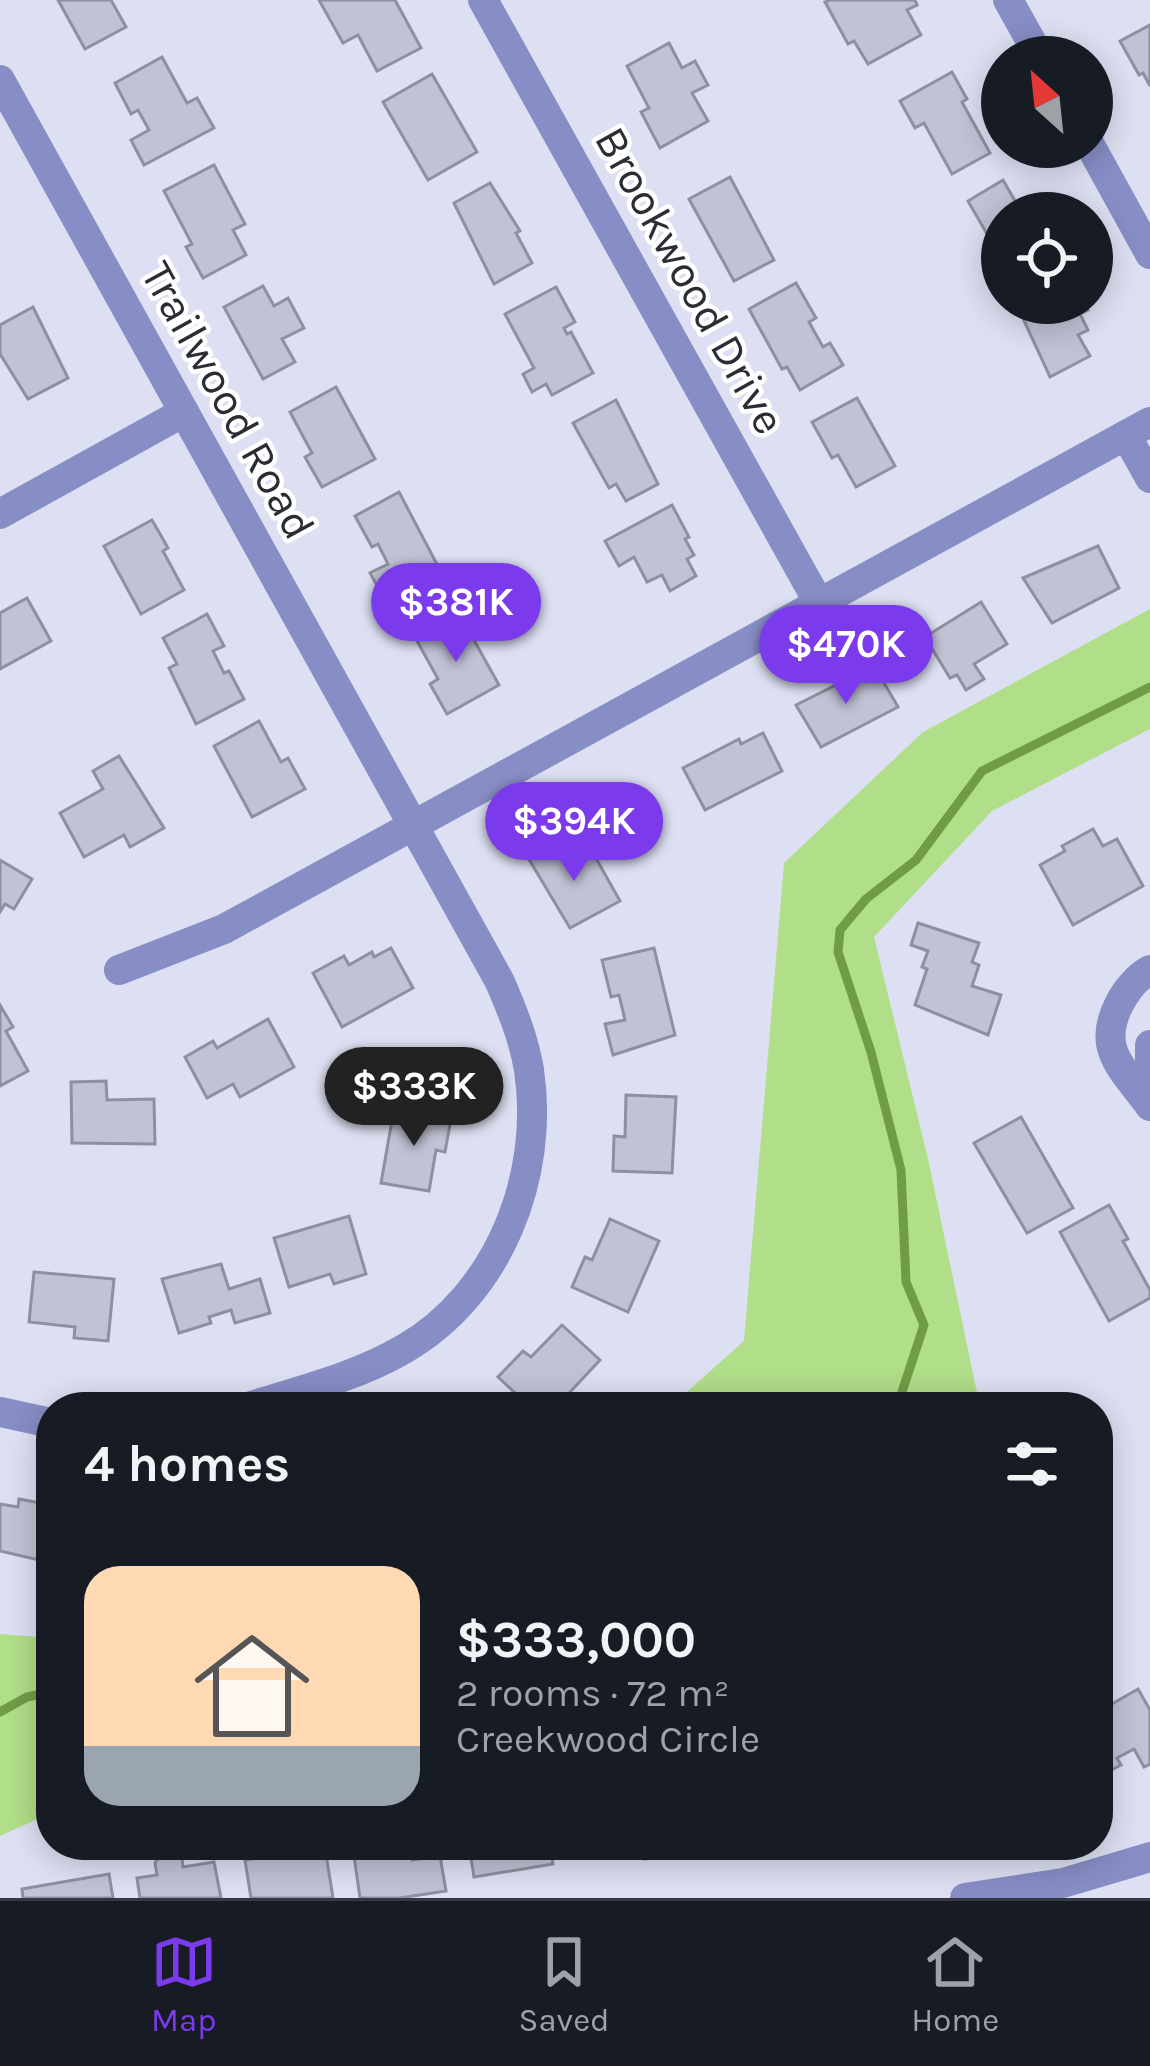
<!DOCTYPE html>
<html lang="en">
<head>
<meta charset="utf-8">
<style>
  :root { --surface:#171b24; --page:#20242c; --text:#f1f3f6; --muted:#9ea1a6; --line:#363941; --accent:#7c3aed }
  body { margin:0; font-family:Karla,sans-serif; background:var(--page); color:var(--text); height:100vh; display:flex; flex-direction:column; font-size:45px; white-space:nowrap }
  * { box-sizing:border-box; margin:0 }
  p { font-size:39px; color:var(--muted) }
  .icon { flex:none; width:66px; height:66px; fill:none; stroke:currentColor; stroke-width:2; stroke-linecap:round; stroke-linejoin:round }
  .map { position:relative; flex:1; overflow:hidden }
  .details { position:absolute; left:36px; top:1392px; width:1077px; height:468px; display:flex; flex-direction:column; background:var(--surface); border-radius:48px; box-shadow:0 6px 30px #0003 }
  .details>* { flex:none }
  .needle { width:78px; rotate:333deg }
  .tools { position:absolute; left:981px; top:36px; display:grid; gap:24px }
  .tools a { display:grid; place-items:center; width:132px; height:132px; border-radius:50%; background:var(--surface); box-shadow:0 6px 30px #0003; font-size:60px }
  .price { position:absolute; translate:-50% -102px; padding:0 27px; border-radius:42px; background:var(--accent); color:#fff; font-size:39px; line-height:78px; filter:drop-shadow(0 3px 6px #0008) }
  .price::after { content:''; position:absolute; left:50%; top:72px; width:36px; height:27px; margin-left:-18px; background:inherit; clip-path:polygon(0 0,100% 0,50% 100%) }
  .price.current { background:#222; color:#fff }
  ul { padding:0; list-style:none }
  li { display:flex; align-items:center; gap:36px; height:300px; padding:0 48px }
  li+li { border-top:3px solid var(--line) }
  li span { display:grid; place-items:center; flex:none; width:336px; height:240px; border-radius:36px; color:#555 }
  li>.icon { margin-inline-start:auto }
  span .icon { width:144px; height:144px; fill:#fffc; stroke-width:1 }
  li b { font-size:51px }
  h2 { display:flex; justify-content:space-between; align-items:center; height:144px; padding:0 48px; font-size:51px }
  .dock { display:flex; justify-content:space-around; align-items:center; height:168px; border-top:3px solid var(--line); background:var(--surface); font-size:33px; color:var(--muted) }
  .dock a { display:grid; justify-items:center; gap:6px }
  .dock .current { color:var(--accent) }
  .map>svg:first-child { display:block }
  .green { fill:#b1de89 }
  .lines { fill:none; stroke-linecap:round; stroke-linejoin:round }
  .stream { stroke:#719c46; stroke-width:9 }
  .building { fill:#c1c3d5; stroke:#8d90a0; stroke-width:3 }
  .minor { stroke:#878dc5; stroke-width:30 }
  .labels { text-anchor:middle; stroke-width:9; stroke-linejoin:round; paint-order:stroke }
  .street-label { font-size:45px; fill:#2c2d34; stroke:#fff }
</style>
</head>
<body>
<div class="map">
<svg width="1150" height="1898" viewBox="0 0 1150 1898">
  <rect width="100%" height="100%" fill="#dde0f2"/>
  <g class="green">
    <polygon points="1150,609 1150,729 992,811 874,937 928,1159 980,1407 670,1407 744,1341 784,863 923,732"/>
    <polygon points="0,1634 51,1638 51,1813 0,1836"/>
  </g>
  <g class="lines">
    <g class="stream">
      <polyline points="897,1407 924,1325 906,1282 901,1170 871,1052 838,952 840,930 866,899 916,860 982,771 1150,687"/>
      <polyline points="0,1712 27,1697 51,1692"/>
    </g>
  </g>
  <g class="building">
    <polygon points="58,0 111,0 126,27 85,49"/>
    <polygon points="319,0 395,0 421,48 377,71 358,35 343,43"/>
    <polygon points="830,0 915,0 917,5 907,10 921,35 868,64 854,41 848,44 825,2"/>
    <polygon points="1150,25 1150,86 1143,73 1139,75 1120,41"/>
    <polygon points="669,43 682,68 695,61 708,85 692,93 708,121 660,148 641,112 649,108 627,66"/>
    <polygon points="162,57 187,103 197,98 214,128 144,165 131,140 149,130 138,110 131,114 115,83"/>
    <polygon points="952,72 967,99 962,102 990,153 952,174 924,123 915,128 900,101"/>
    <polygon points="432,74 477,152 428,180 383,102"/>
    <polygon points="214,165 245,224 233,230 246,255 203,278 186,247 192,244 164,191"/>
    <polygon points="730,177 774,260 734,281 689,199"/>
    <polygon points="1003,180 1022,213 1002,213 1002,260 968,201"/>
    <polygon points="490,183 520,231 516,233 532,263 494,284 454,203"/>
    <polygon points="796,283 816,318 809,322 823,347 830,343 843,365 800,390 787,367 782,369 749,309"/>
    <polygon points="263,286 274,306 288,298 304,328 282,339 295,362 263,379 224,307"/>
    <polygon points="556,287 575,322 564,328 567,334 571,332 593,373 552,395 546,384 532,392 523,374 534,368 505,314"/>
    <polygon points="1037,303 1084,303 1088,310 1080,314 1088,330 1078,335 1090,356 1050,377 1020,312"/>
    <polygon points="33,307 68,378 28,399 0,354 0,325"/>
    <polygon points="336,387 375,459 322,487 305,457 312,453 290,412"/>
    <polygon points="857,398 895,466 856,487 838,455 832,458 812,422"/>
    <polygon points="616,400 658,484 626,501 616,484 609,488 573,423"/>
    <polygon points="399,492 440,570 385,600 370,573 388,564 378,544 372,547 355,516"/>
    <polygon points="672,505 689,537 685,539 694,555 687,559 696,576 670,591 662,575 647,582 634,557 619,566 605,541"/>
    <polygon points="152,520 168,548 163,551 184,590 141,614 104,546"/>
    <polygon points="1098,546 1119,588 1052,623 1023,578"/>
    <polygon points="27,598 51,641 0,669 0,613"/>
    <polygon points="981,602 1007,644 974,664 984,679 966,690 957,675 950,678 925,637"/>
    <polygon points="207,614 224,646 213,651 224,673 229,671 244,699 196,724 169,668 177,664 163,638"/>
    <polygon points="460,615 499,685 447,714 430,684 438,679 416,639"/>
    <polygon points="862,672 868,681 879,674 898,707 821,747 796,705"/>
    <polygon points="259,721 281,762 288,758 305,789 252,817 214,746"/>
    <polygon points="763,733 782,771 705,810 683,768 739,739 741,744"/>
    <polygon points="119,756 164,828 130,847 124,835 84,857 60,813 103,789 93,771"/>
    <polygon points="1093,829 1103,846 1117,839 1143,886 1073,925 1040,865 1065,851 1062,846"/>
    <polygon points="557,840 571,866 593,853 620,901 570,928 527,856"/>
    <polygon points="0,860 32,879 14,909 5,904 0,912"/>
    <polygon points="918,923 979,943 972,962 979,965 972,986 1001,995 988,1035 915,1005 927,969 922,967 928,951 911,945"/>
    <polygon points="391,948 413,988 342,1027 313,973 344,956 349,965 372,952 374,957"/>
    <polygon points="654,948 675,1035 613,1055 605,1024 625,1020 619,995 611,997 602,960"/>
    <polygon points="0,1005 13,1027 6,1031 28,1071 0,1086"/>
    <polygon points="268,1019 294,1067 240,1097 233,1084 207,1098 185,1057 213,1041 217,1048"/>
    <polygon points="106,1081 107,1100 154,1099 155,1144 72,1143 71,1082"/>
    <polygon points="626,1095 676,1097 672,1173 613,1171 614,1136 625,1137"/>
    <polygon points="394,1109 451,1119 445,1152 436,1150 429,1191 381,1183"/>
    <polygon points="1021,1117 1073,1208 1027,1233 974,1143"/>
    <polygon points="1109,1205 1128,1239 1123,1241 1150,1290 1150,1298 1109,1321 1060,1232"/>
    <polygon points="349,1216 366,1274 334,1284 330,1274 289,1287 274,1238"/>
    <polygon points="610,1219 659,1241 628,1312 572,1287 585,1257 592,1260"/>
    <polygon points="221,1264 229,1289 260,1279 270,1313 235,1323 231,1310 209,1317 211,1323 179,1333 162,1279"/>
    <polygon points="34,1272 114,1279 108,1341 74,1338 75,1327 29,1322"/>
    <polygon points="562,1325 600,1360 556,1407 530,1407 498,1377 523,1351 531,1357"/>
    <polygon points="19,1499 51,1505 43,1561 0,1551 0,1504 18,1507"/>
    <polygon points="1138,1689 1150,1710 1150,1764 1144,1767 1134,1749 1117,1758 1121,1765 1098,1777 1098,1712"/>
    <polygon points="293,1845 323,1845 325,1848 333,1898 251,1898 245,1860 294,1852"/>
    <polygon points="378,1845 410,1845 412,1860 440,1856 446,1891 400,1898 360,1898 354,1856 379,1853"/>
    <polygon points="469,1845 550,1845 553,1864 474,1877"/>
    <polygon points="643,1845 676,1845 677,1854 645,1859"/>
    <polygon points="175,1853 182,1857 183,1867 214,1862 221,1898 140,1898 137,1878 157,1875 155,1863 160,1855"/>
    <polygon points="109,1874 113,1898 23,1898 22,1889"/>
  </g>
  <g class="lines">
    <g class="minor">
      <polyline points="483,0 820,605"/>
      <polyline points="1008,0 1040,57"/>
      <path d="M0,80l500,902c12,28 24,57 29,88 16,106 -30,224 -125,279 -48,28 -103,41 -156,58"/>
      <polyline points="1091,147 1150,254"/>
      <polyline points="1126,435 1150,478"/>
      <polyline points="0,514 184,412"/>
      <polyline points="119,970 224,929 1150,422"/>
      <path d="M1150,970c-24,13 -47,53 -37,81 6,19 26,39 37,55"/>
      <polyline points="1150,1045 1150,1099"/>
      <polyline points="0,1412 51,1423"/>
      <polyline points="965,1898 1063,1883 1150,1857"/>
    </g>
  </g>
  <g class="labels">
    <g class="street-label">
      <text transform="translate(691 280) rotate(61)" y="16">Brookwood Drive</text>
      <text transform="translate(229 400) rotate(61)" y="16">Trailwood Road</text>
    </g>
  </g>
</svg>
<div class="tools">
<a><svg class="needle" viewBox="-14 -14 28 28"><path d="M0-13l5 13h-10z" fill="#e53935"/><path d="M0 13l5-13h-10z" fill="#9ea1a6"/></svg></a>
<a><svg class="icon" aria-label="locate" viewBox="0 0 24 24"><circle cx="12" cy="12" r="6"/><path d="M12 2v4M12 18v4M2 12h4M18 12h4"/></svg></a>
</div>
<b class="price" style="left:456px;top:665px">$381K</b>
<b class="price" style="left:846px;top:707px">$470K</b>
<b class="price" style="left:574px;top:884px">$394K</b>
<b class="price current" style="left:414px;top:1149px">$333K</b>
<section class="details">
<h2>4 homes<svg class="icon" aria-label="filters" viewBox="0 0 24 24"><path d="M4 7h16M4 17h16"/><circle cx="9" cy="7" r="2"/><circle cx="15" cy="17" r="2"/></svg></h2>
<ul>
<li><span style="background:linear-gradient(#ffd9b3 75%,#9aa5b1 0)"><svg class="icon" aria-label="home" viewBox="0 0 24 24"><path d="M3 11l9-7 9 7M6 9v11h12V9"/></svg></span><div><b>$333,000</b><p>2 rooms · 72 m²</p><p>Creekwood Circle</p></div></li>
</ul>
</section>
</div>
<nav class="dock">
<a class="current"><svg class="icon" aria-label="map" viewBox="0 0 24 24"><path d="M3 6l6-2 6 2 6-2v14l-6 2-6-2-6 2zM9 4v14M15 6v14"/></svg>Map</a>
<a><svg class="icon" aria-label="saved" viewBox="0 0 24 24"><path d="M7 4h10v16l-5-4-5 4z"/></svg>Saved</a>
<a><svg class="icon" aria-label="home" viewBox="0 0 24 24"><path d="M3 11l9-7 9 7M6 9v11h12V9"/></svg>Home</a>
</nav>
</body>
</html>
